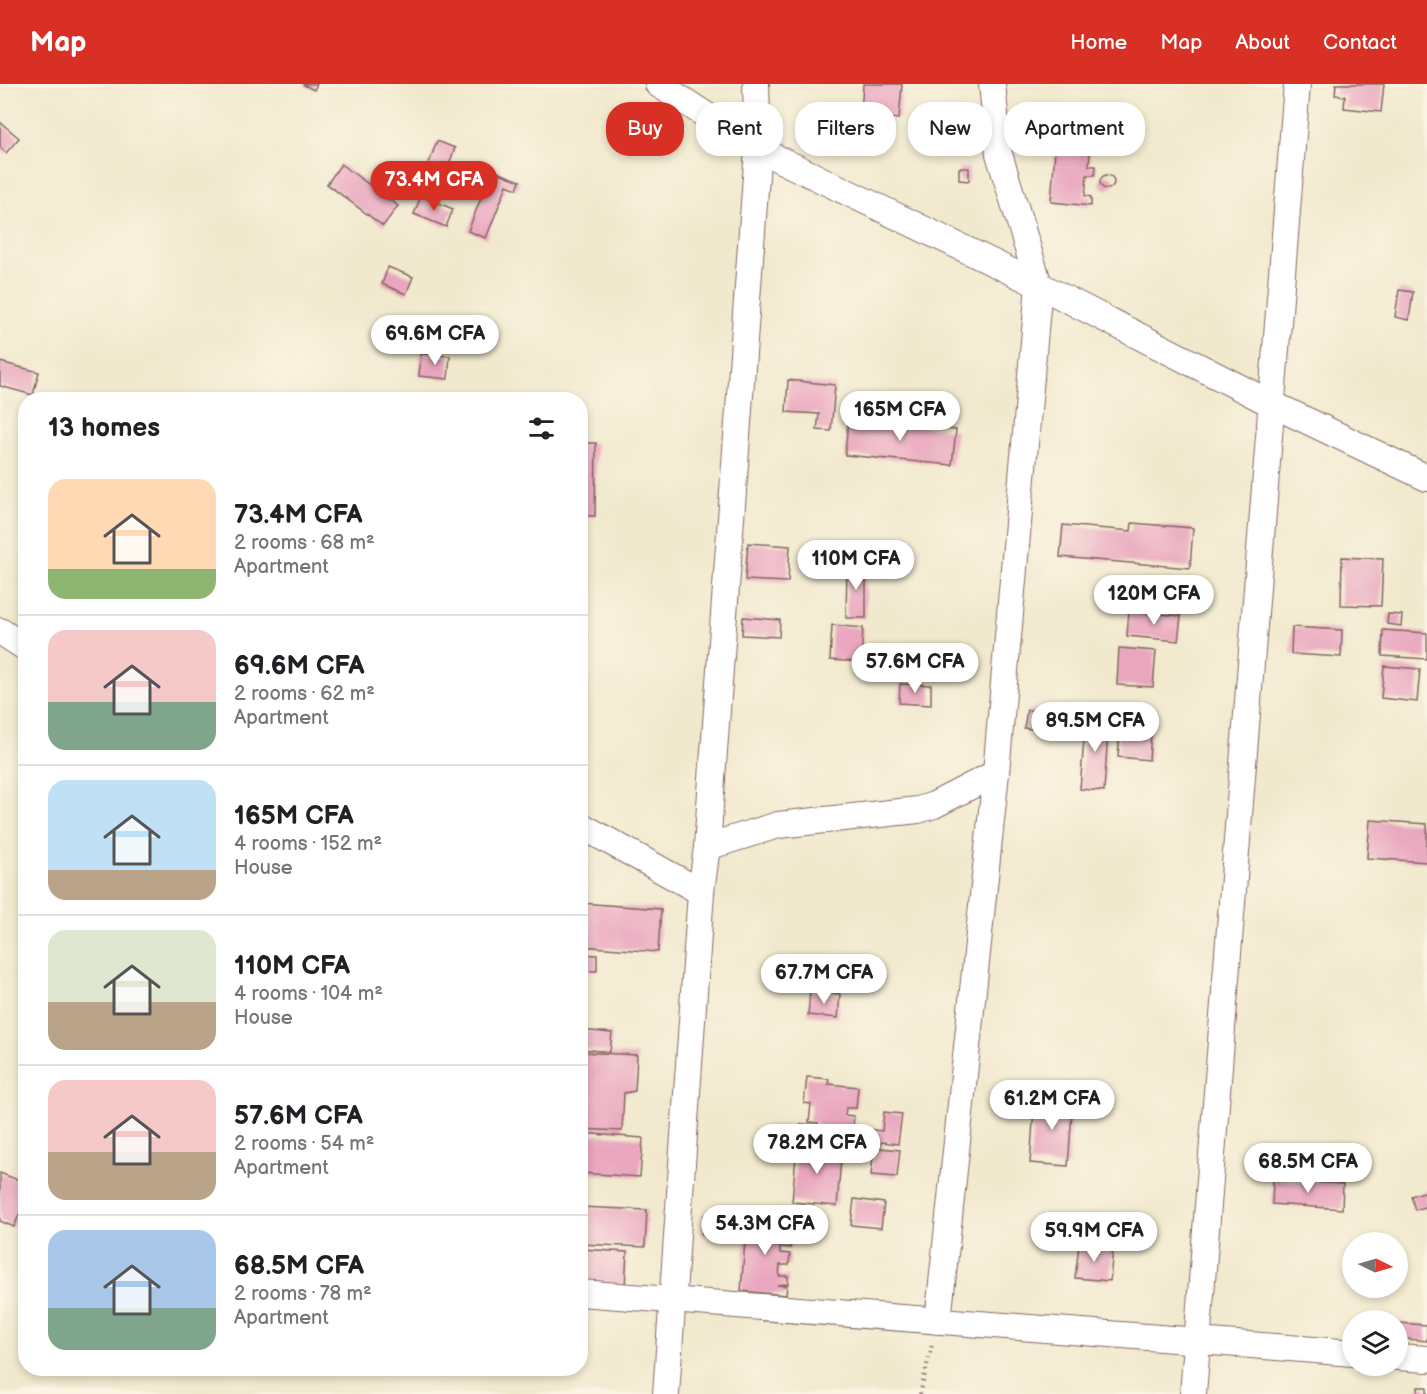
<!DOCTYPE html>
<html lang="en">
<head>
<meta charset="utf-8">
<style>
  :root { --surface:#fff; --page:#f6f6f6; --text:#202124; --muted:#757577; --line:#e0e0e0; --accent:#d93025 }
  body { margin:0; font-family:"Balsamiq Sans",sans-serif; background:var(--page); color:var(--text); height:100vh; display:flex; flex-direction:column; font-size:22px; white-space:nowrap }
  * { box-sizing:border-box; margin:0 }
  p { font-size:20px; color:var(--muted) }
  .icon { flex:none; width:33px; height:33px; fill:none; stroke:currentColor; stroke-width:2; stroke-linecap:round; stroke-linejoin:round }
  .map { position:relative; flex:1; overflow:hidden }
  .drawer { position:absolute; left:18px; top:308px; width:570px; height:984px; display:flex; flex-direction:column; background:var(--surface); border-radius:24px; box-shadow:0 3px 9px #0003 }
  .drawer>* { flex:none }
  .hud { position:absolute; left:606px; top:18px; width:570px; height:54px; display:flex; gap:12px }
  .needle { width:39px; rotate:95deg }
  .fabs { position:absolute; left:1342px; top:1148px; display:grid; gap:12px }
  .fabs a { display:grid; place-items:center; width:66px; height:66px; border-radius:50%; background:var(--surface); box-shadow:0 3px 9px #0003; font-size:30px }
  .price { position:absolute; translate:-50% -51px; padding:0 14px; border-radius:21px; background:#fff; color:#222; font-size:20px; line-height:39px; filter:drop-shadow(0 2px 3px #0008) }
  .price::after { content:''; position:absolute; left:50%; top:36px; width:18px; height:14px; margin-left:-9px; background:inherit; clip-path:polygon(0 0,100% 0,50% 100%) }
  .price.on { background:var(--accent); color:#fff }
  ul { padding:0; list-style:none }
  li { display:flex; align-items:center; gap:18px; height:150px; padding:0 30px }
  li+li { border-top:2px solid var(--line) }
  li span { display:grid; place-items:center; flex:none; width:168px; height:120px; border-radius:18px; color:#555 }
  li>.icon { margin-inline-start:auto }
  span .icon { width:72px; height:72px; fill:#fffc; stroke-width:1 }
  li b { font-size:26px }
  h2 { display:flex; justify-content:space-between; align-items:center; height:72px; padding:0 30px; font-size:26px }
  .pill { padding:0 21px; border-radius:24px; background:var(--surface); box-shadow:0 3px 9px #0003; font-size:21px; line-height:54px }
  .pill.on { background:var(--accent); color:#fff }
  header { display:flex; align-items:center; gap:36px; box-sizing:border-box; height:84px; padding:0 30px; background:var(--accent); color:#fff }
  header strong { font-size:28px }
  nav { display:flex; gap:33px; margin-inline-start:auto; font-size:21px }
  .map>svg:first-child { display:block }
  .building { fill:#e9a6be }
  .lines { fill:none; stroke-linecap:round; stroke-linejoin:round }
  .street-casing { stroke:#846664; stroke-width:28 }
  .path { stroke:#846664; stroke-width:4; stroke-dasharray:1.5 4.5; stroke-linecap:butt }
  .street { stroke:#fff; stroke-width:26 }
</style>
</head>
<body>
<header>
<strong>Map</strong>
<nav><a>Home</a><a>Map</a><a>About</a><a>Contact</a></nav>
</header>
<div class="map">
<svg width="1427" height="1310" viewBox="0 0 1427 1310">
  <rect width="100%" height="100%" fill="#fcf5e5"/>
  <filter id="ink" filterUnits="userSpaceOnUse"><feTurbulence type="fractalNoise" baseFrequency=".0167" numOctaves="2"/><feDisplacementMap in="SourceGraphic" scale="12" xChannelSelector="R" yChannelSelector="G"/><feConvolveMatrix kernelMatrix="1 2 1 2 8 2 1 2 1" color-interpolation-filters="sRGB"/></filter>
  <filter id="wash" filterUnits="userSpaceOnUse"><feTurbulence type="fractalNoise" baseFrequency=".008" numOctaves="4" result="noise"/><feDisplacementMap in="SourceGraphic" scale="24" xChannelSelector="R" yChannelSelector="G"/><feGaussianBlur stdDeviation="1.35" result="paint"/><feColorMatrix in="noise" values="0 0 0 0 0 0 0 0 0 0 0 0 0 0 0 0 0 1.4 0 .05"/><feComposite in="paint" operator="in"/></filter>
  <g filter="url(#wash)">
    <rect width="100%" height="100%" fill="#f1e9cd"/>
    <g id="blocks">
      <g class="building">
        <polygon points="302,0 317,0 314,6"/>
        <polygon points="863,0 902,0 899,35 861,31"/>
        <polygon points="1336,0 1384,0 1381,28 1344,24 1345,12 1335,11"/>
        <polygon points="0,38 19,54 6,69 0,63"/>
        <polygon points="437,57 455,64 444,94 426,87"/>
        <polygon points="1055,66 1090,69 1089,82 1096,82 1095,91 1087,91 1085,112 1091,113 1091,122 1051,118"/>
        <polygon points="341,80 398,122 383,142 327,100"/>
        <polygon points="959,84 969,84 969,97 959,96"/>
        <polygon points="492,86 520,97 517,105 507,101 486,154 468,147"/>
        <circle cx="1107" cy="98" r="7"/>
        <polygon points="421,112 453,125 446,143 414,130"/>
        <polygon points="388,183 413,193 406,210 382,200"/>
        <polygon points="1399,206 1413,208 1409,236 1395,233"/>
        <polygon points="421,270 450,272 448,295 419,292"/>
        <polygon points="0,278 39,288 33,311 0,302"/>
        <polygon points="788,296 835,301 831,347 817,346 819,330 786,328"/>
        <polygon points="848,336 956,346 952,381 845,371"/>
        <polygon points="580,359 596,359 595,432 580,432"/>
        <polygon points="1132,439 1193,444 1190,484 1060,473 1063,441 1131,447"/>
        <polygon points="748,459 790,462 788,498 745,496"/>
        <polygon points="1342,473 1383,475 1381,522 1341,521"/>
        <polygon points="847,480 866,481 866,534 846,534"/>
        <polygon points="1129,527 1181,532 1178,557 1127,552"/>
        <polygon points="1388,530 1402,531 1401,542 1387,540"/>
        <polygon points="743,533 780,536 779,553 742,551"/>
        <polygon points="832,541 863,544 861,578 830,576"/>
        <polygon points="1292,543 1342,546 1341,573 1291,570"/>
        <polygon points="1383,546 1427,549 1427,575 1382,572"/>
        <polygon points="1119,564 1156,567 1153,603 1117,601"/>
        <polygon points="1384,582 1420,585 1417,618 1381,614"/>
        <polygon points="900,600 931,601 931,621 899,619"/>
        <polygon points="1027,626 1049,628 1046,647 1024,644"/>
        <polygon points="1086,631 1109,633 1104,707 1080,705"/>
        <polygon points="1121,634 1152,636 1149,676 1118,673"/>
        <polygon points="1370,736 1427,740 1427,778 1367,774"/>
        <polygon points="580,819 661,825 658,868 580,862"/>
        <polygon points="580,870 597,871 597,887 580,887"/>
        <polygon points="810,907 840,910 838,934 808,931"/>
        <polygon points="580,946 612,949 610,968 580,965"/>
        <polygon points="580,968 637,971 635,1007 624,1009 622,1047 580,1045"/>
        <polygon points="807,993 829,995 828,1000 858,1003 856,1024 846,1024 845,1031 854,1032 853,1043 882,1047 884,1028 902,1030 898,1060 881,1058 880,1064 900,1066 897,1093 871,1091 874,1063 860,1061 858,1076 848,1074 851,1056 816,1053 818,1039 809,1038 811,1020 804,1019"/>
        <polygon points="1035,1012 1073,1015 1068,1082 1030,1079"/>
        <polygon points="801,1040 814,1041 813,1057 800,1056"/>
        <polygon points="580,1049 643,1054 640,1093 580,1089"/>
        <polygon points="797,1060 842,1063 837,1122 792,1118"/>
        <polygon points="0,1089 26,1099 26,1114 14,1143 0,1137"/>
        <polygon points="1273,1096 1343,1100 1342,1125 1272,1120"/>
        <polygon points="1427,1107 1427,1122 1415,1126 1411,1112"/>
        <polygon points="854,1115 884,1119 881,1144 851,1141"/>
        <polygon points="580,1123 647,1126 645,1163 580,1160"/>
        <polygon points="704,1131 741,1135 740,1153 702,1150"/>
        <polygon points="747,1132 782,1135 781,1142 793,1143 792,1151 780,1150 780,1153 791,1154 790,1164 780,1163 780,1169 790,1170 789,1181 780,1181 779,1192 788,1192 788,1200 777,1201 787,1202 786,1211 741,1207"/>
        <polygon points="1079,1161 1113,1164 1110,1197 1075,1194"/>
        <polygon points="580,1165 627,1168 625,1203 580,1200"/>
        <polygon points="1398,1239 1427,1241 1427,1257 1398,1254"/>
        <rect x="1418" y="1303" width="9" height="7"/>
      </g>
    </g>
  </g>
  <g filter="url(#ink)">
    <use href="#blocks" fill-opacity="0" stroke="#846664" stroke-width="1.5"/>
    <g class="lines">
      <defs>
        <g id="street">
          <polyline points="658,0 758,65 1039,201 1272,320 1427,394"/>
          <polyline points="0,547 26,564"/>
          <polyline points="580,741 701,808"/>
          <polyline points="707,763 778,741 918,726 934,721 996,689"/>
          <polyline points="580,1209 1353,1269"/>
          <polyline points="938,1237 996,689 1039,201 999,70 992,0"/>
          <polyline points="1398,1273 1427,1275"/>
          <polyline points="666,1310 701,808 707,763 758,65 756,0"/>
          <polyline points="1193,1310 1297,0"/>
        </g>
      </defs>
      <use href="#street" class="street-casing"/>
      <polyline class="path" points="920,1310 932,1261"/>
      <use href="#street" class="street"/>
    </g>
  </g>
</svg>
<div class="fabs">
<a><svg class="needle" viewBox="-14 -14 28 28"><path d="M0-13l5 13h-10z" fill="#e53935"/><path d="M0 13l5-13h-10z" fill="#757577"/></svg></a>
<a><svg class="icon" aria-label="layers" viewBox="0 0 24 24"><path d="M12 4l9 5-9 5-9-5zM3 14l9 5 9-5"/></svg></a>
</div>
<b class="price on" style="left:434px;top:128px">73.4M CFA</b>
<b class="price" style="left:435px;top:282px">69.6M CFA</b>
<b class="price" style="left:900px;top:358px">165M CFA</b>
<b class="price" style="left:856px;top:507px">110M CFA</b>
<b class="price" style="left:1154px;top:542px">120M CFA</b>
<b class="price" style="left:915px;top:610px">57.6M CFA</b>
<b class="price" style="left:1095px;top:669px">89.5M CFA</b>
<b class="price" style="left:824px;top:921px">67.7M CFA</b>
<b class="price" style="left:1052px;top:1047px">61.2M CFA</b>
<b class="price" style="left:817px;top:1091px">78.2M CFA</b>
<b class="price" style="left:1308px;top:1110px">68.5M CFA</b>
<b class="price" style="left:765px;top:1172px">54.3M CFA</b>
<b class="price" style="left:1094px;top:1179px">59.9M CFA</b>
<div class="hud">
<a class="pill on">Buy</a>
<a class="pill">Rent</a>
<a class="pill">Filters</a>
<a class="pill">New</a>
<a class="pill">Apartment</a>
</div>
<section class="drawer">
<h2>13 homes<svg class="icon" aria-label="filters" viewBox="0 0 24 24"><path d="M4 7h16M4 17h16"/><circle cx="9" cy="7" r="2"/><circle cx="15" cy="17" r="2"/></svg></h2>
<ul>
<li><span style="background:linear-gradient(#ffd9b3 75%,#8fb573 0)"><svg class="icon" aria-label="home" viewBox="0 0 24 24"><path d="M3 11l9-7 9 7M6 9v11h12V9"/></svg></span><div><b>73.4M CFA</b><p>2 rooms · 68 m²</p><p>Apartment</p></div></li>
<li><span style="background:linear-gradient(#f6c9c9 60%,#7fa58c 0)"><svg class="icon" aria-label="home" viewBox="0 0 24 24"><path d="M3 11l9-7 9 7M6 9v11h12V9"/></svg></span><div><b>69.6M CFA</b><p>2 rooms · 62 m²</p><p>Apartment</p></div></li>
<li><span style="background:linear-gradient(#bfe0f5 75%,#b9a48a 0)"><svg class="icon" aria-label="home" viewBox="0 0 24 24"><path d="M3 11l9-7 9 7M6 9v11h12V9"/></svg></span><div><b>165M CFA</b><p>4 rooms · 152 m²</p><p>House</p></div></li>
<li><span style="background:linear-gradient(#dfe7d0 60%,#b9a48a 0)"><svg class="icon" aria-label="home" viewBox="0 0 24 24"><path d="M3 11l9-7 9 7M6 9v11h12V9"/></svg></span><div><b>110M CFA</b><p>4 rooms · 104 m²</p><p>House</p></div></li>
<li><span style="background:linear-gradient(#f6c9c9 60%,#b9a48a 0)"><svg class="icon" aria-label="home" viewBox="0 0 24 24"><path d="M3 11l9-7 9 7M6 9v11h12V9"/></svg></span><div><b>57.6M CFA</b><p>2 rooms · 54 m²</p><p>Apartment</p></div></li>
<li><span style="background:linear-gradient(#a9c7e8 65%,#7fa58c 0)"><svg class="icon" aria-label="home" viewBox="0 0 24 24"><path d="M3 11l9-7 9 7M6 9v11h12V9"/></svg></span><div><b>68.5M CFA</b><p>2 rooms · 78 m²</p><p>Apartment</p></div></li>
</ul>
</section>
</div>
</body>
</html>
